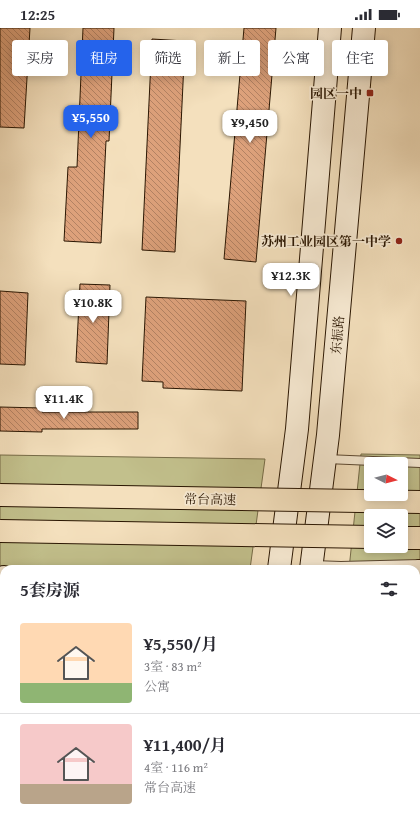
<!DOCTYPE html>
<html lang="zh">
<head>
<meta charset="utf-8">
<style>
  :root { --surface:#fff; --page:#f7f7f7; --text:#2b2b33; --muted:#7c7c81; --line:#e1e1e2; --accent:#2563eb }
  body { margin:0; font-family:"Gentium Book Plus","Noto Serif SC",serif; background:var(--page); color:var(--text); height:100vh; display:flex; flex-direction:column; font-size:15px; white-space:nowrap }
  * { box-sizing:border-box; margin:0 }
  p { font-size:13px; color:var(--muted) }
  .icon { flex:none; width:22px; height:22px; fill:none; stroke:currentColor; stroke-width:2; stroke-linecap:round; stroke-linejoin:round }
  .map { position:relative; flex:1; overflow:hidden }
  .panel { position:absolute; left:0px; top:537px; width:420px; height:256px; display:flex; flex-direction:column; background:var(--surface); border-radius:12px 12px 0 0; box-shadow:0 2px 10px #0003 }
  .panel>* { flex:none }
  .guide { position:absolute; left:12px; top:12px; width:396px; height:36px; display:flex; gap:8px }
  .needle { width:26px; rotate:96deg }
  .fabs { position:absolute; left:364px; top:429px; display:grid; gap:8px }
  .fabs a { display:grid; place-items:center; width:44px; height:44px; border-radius:4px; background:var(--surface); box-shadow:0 2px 10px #0003; font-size:20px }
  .price { position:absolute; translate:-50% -34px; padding:0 9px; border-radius:8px; background:#fff; color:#222; font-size:13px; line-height:26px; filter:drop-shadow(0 1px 2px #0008) }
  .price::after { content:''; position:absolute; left:50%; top:24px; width:12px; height:9px; margin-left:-6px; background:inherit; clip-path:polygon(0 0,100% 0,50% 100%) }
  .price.selected { background:var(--accent); color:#fff }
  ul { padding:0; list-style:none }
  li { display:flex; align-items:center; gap:12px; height:100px; padding:0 20px }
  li+li { border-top:1px solid var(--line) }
  li span { display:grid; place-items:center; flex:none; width:112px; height:80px; border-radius:4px; color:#555 }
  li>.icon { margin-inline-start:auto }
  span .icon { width:48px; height:48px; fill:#fffc; stroke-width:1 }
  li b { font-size:17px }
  h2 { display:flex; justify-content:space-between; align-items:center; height:48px; padding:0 20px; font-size:17px }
  .chip { padding:0 14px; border-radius:4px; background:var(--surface); box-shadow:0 2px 10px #0003; font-size:14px; line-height:36px }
  .chip.selected { background:var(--accent); color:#fff }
  .status { display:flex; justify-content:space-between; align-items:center; height:28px; padding:0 20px; background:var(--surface); direction:ltr }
  .status svg { height:11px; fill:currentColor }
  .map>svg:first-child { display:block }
  .park { fill:#c2c08c; stroke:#766b47; fill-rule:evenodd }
  .water { fill:url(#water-ripples); stroke:#6e7a6c }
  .building { fill:url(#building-back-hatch); stroke:#2a1602 }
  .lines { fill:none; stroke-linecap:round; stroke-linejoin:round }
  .service-casing { stroke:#5c4831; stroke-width:10 }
  .secondary-casing { stroke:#2a1602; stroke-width:24 }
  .motorway-casing { stroke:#2a1602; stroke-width:24 }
  .service { stroke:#f8ebd4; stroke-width:8 }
  .secondary { stroke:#f8ebd4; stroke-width:22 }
  .motorway { stroke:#f4e0bd; stroke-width:22 }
  .motorway-bridge-casing { stroke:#2a1602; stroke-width:24; stroke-linecap:butt }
  .motorway-bridge { stroke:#f4e0bd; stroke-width:22 }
  .poi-dot { fill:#8f2418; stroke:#f8ebd4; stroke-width:1.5 }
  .labels { text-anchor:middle; stroke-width:3.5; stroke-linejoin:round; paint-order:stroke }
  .poi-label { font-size:13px; font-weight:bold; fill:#2a1602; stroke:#f8ebd4; text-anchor:end }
  .street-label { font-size:13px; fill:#2a1602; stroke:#f8ebd4 }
</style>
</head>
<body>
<div class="status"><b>12:25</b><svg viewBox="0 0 49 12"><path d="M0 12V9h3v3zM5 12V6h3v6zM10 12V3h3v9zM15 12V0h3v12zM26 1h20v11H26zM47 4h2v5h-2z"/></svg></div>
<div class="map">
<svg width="420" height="793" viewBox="0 0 420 793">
  <defs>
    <pattern id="water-ripples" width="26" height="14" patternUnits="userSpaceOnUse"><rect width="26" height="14" fill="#9cbdb3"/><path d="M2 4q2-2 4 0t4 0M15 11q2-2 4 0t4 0" fill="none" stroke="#87a298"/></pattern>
    <pattern id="building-back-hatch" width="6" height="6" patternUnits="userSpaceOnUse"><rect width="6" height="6" fill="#dda17b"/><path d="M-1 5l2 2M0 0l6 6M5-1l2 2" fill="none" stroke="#b38263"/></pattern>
  </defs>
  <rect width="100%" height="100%" fill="#f4e0bd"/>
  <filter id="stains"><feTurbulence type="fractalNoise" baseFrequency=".005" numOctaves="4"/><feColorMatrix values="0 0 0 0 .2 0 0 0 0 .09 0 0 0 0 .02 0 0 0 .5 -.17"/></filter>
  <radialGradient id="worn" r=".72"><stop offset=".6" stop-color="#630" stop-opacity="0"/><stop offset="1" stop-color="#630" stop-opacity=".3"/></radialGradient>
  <g class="park">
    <path d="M361,426l59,1v189h-4v-75h-67zM371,436h30v30h-30zM371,488h30v30h-30z"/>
    <polygon points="0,427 265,431 250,541 4,541 4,610 0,610"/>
  </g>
  <g class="water">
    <rect x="0" y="610" width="4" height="59"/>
    <rect x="416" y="616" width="4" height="59"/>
  </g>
  <g class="building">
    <polygon points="0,0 30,0 24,100 0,99"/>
    <polygon points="83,0 114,0 109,113 106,113 101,215 64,213 68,139 77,139"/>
    <polygon points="244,0 276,0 256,234 224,231"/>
    <polygon points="152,11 185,13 175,224 142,222"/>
    <polygon points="80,256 110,257 107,336 76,334"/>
    <polygon points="0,263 28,265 25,337 0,336"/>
    <polygon points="146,269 246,273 242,363 163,360 163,354 142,353"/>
    <polygon points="0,379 42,380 42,384 138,384 138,401 42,401 42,404 0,403"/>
  </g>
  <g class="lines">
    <defs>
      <g id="service">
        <polyline points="326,431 420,435"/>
        <polyline points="313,537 341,538 420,536"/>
      </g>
      <g id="secondary">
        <polyline points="279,541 297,401 330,0"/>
        <polyline points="311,541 328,407 364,0"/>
        <polyline points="416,545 420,543"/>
        <polyline points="0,550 4,549"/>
        <polyline points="0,569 4,569"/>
        <polyline points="416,577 420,577"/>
        <polyline points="223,793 224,789"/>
        <polyline points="259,793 260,789"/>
      </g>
      <polyline id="motorway" points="401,510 420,510"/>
    </defs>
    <use href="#service" class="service-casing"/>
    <use href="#secondary" class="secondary-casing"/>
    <use href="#motorway" class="motorway-casing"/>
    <use href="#service" class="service"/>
    <use href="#secondary" class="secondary"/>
    <use href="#motorway" class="motorway"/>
    <defs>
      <g id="motorway-bridge">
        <polyline points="0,467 420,474"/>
        <polyline points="0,503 371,509"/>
      </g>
    </defs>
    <use href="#motorway-bridge" class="motorway-bridge-casing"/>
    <use href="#motorway-bridge" class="motorway-bridge"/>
  </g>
  <g class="poi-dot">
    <rect x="366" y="61" width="8" height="8" rx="2"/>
    <circle cx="399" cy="213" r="4"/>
  </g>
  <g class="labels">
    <g class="poi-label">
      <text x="362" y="70">园区一中</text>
      <text x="391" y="218">苏州工业园区第一中学</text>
    </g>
    <g class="street-label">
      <text transform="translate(337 307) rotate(-85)" y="5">东振路</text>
      <text transform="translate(210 471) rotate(1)" y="5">常台高速</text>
    </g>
  </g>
  <rect width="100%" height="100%" filter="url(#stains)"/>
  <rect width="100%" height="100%" fill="url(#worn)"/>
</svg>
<div class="fabs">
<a><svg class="needle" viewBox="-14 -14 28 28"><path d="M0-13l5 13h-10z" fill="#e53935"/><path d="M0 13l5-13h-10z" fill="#7c7c81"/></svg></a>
<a><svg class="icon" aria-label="layers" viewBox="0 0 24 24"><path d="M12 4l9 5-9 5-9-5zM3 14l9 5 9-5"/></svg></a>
</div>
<b class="price selected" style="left:91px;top:111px">¥5,550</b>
<b class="price" style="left:250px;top:116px">¥9,450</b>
<b class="price" style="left:291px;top:269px">¥12.3K</b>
<b class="price" style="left:93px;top:296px">¥10.8K</b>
<b class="price" style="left:64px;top:392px">¥11.4K</b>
<div class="guide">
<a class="chip">买房</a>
<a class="chip selected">租房</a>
<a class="chip">筛选</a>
<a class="chip">新上</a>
<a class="chip">公寓</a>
<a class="chip">住宅</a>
</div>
<section class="panel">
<h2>5套房源<svg class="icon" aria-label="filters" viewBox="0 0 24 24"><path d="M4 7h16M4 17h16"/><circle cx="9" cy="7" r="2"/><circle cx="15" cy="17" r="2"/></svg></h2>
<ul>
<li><span style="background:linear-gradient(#ffd9b3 75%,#8fb573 0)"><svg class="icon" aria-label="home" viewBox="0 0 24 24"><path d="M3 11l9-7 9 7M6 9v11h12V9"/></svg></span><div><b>¥5,550/月</b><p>3室 · 83 m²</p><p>公寓</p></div></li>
<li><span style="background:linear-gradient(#f6c9c9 75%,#b9a48a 0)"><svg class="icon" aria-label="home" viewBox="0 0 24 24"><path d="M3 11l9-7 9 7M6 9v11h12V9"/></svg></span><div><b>¥11,400/月</b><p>4室 · 116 m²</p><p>常台高速</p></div></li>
</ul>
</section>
</div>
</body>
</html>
